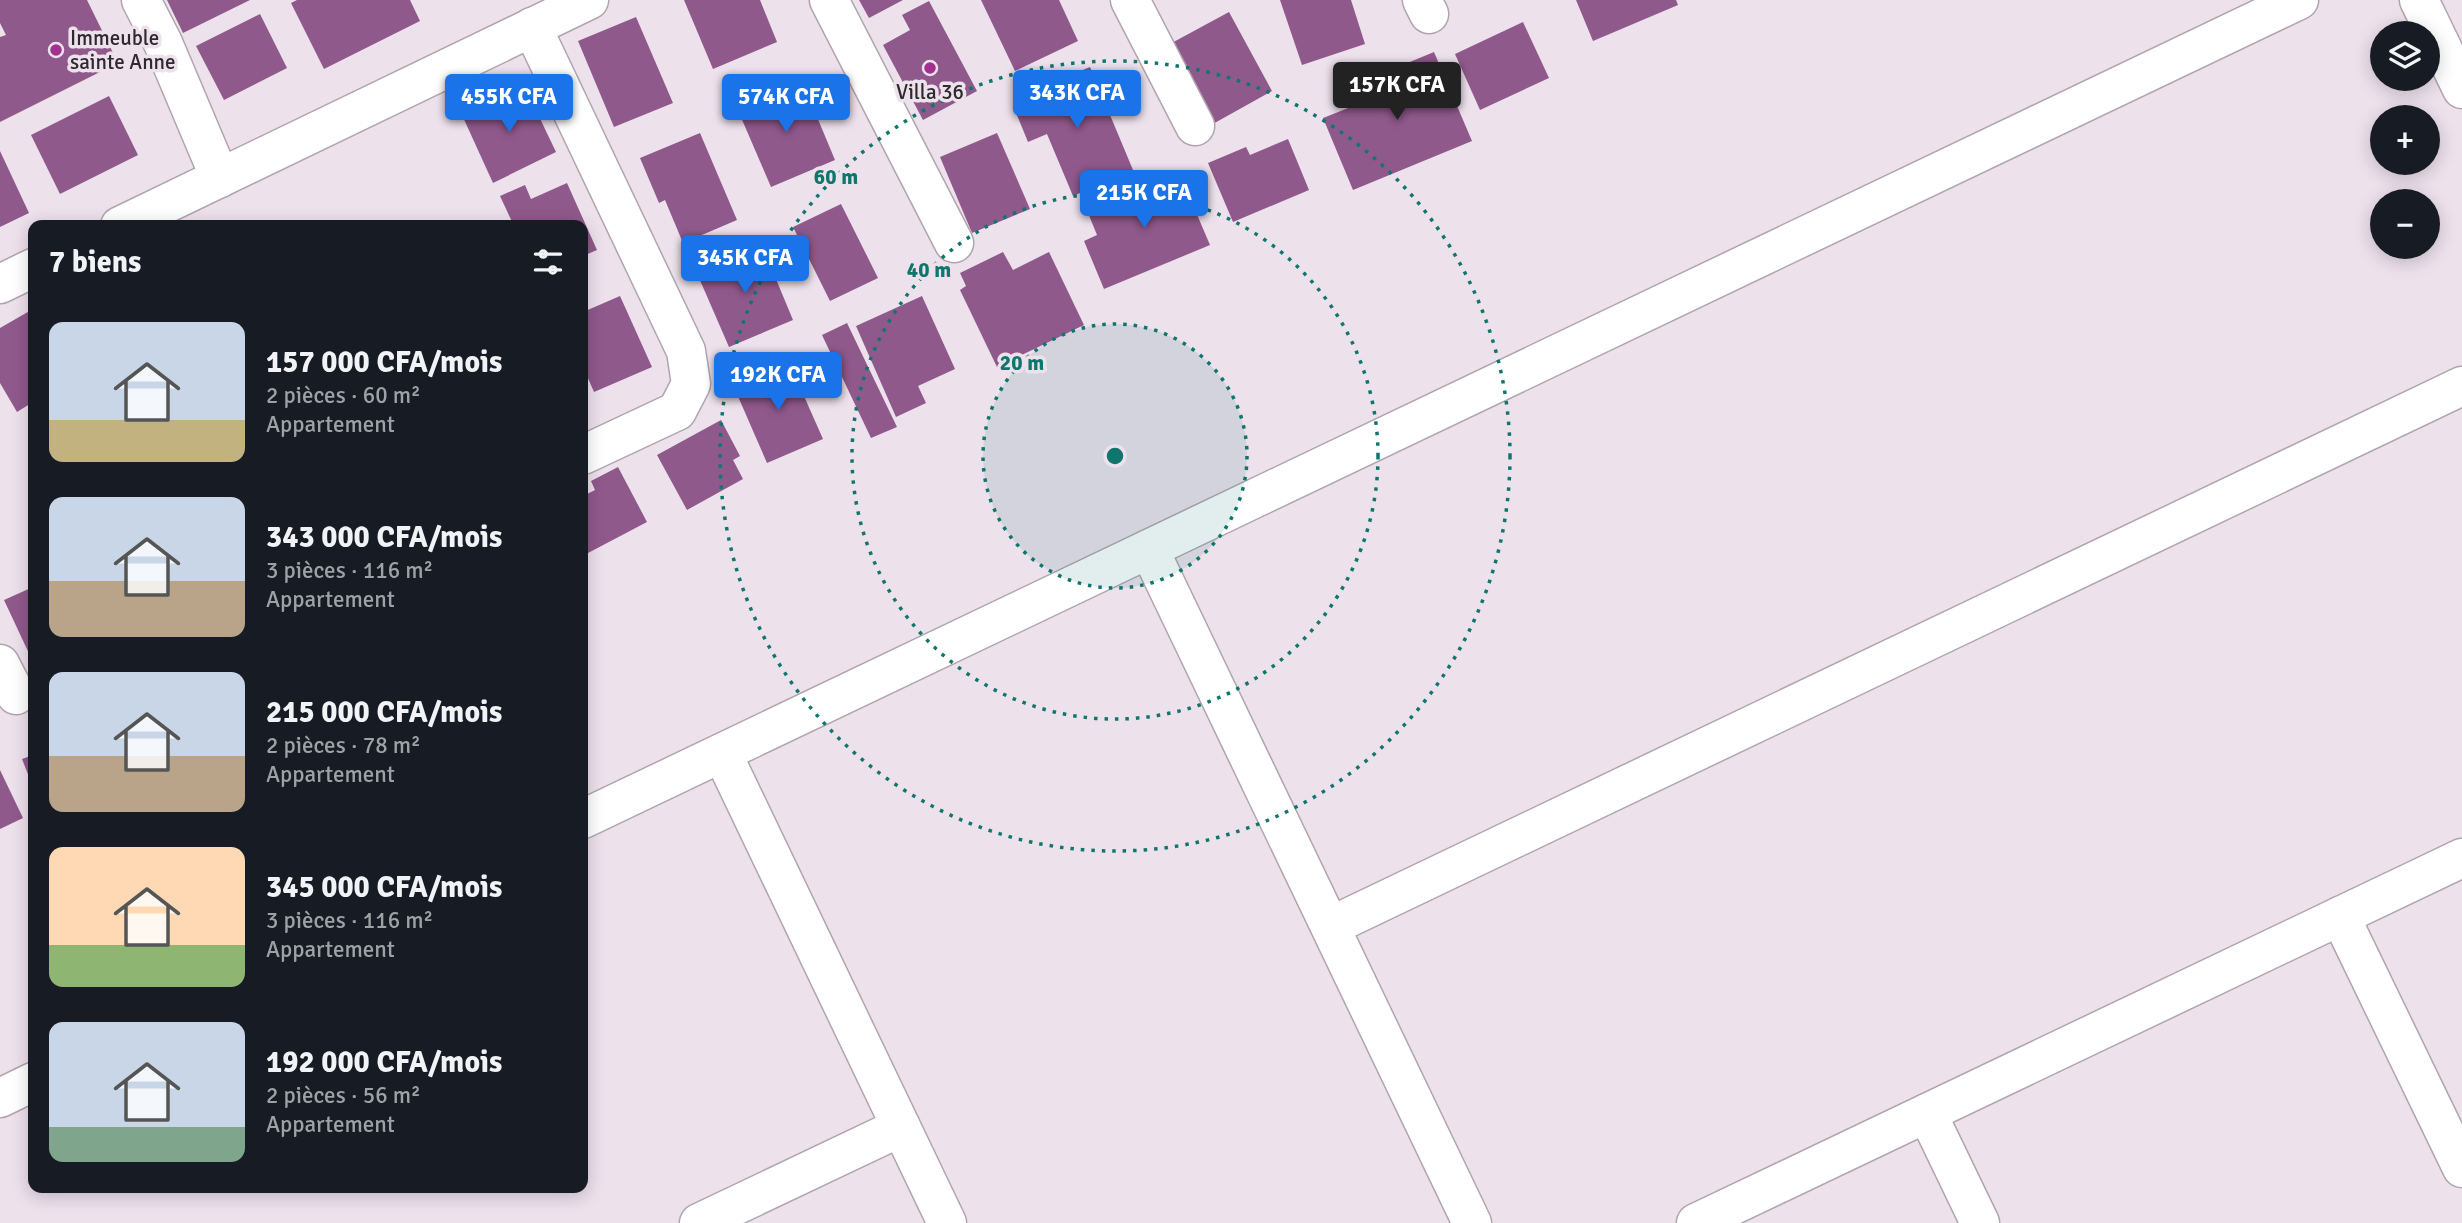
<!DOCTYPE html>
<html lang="fr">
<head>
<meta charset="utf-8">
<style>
  :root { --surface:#171b24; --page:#242831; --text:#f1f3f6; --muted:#9ea1a6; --accent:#1a73e8 }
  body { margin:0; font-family:Signika,sans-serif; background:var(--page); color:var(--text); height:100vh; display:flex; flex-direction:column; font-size:26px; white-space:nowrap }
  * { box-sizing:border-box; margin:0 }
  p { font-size:23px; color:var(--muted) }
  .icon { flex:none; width:38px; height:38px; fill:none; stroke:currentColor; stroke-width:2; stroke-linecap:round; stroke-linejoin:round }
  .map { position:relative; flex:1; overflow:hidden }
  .drawer { position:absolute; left:28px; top:220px; width:560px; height:973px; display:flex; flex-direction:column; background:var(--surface); border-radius:14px; box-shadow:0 4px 18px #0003 }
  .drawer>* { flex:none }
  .tools { position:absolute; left:2370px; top:21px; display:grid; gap:14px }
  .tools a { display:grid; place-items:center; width:70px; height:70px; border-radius:50%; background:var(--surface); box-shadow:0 4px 18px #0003; font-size:35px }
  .price { position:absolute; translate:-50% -60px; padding:0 16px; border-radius:7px; background:var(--accent); color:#fff; font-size:23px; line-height:46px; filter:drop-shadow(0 2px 4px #0008) }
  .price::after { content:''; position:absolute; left:50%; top:42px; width:21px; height:16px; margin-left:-10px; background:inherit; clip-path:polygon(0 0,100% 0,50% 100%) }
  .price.selected { background:#222; color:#fff }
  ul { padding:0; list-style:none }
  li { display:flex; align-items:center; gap:21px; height:175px; padding:0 21px }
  li span { display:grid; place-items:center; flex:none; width:196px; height:140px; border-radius:14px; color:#555 }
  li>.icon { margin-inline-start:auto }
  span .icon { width:84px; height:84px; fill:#fffc; stroke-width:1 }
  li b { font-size:30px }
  h2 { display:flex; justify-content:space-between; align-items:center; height:84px; padding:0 21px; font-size:30px }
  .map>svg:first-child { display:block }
  .building { fill:#90598c }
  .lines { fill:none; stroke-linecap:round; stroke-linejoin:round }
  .street-casing { stroke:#b0a5af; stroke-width:41 }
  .street { stroke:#fff; stroke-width:38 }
  .ring { fill:none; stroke:#0f766e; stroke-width:3.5; stroke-dasharray:3.5 7 }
  .poi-dot { fill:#a1318f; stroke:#ede1ec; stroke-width:2.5 }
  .labels { text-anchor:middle; stroke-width:7; stroke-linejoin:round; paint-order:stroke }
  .poi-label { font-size:21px; fill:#2d292d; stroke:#ede1ec; text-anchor:start }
  .centre { fill:#0f766e; stroke:#ede1ec; stroke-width:3.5 }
  .ring-label { font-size:21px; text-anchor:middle; font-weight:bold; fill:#0f766e; stroke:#ede1ec; stroke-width:7; stroke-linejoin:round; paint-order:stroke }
</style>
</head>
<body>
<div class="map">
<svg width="2462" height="1223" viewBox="0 0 2462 1223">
  <rect width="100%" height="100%" fill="#ede1ec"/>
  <g class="building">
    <polygon points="0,0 87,0 118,63 0,122 0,37 6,35 0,23"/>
    <polygon points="167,0 250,0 183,33"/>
    <polygon points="297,0 410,0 420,21 324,69 291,3"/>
    <polygon points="684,0 760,0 777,42 713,69"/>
    <polygon points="859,0 903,0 869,18"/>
    <polygon points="981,0 1059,0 1078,41 1015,71"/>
    <polygon points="1280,0 1351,0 1365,44 1302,65"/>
    <polygon points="1576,0 1676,0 1678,5 1593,41"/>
    <polygon points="929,1 977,91 923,120 883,45 910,30 902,15"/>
    <polygon points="1229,12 1272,91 1211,125 1168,45"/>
    <polygon points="260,14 287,68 224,100 196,46"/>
    <polygon points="636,17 673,103 614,127 578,41"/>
    <polygon points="1523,22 1549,78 1480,110 1455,54"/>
    <polygon points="1434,52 1472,141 1353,190 1323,118 1361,103 1354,85"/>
    <polygon points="1090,67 1133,170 1073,196 1047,134 1028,142 1014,108 1032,101 1029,93"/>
    <polygon points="802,81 835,160 771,187 737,108"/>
    <polygon points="524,85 556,152 493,183 462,115"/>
    <polygon points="109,96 138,155 60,194 31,135"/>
    <polygon points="700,133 737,220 683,243 665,200 659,203 640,158"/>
    <polygon points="997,133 1030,209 972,233 940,157"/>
    <polygon points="1288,139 1309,190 1233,222 1208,163 1246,147 1250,155"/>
    <polygon points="0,151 29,213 0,227"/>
    <polygon points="1178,170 1210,245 1104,289 1084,241 1097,235 1086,208"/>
    <polygon points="567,183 597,250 583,256 583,226 514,226 500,196 525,185 531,199"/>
    <polygon points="841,204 878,278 830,301 793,227"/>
    <polygon points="761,243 793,320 729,347 696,271"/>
    <polygon points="1003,252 1013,270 1049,252 1084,325 997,367 960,290 966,286 960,273"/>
    <polygon points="620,296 652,367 594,392 583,367 583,312"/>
    <polygon points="922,296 955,369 918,386 926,403 896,417 856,326"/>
    <polygon points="33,309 33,402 17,412 0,383 0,328"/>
    <polygon points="847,323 897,427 871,438 822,335"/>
    <polygon points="788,360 823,439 767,463 733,385"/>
    <polygon points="721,420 740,456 733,460 743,479 687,510 657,455"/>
    <polygon points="618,467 647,522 588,553 583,542 583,496 595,490 591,481"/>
    <polygon points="33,587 33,662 4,600"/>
    <polygon points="33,755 33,787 22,759"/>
    <polygon points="0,770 23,818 0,829"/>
  </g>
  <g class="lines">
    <defs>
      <g id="street">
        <polyline points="141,0 163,43 220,178"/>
        <polyline points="829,0 954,243"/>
        <polyline points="1130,0 1195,126"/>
        <polyline points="1422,0 1429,14"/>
        <polyline points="2419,0 2462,89"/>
        <polyline points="532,27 686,351 691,384 677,411 583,455"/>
        <polyline points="120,226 589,0"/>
        <polyline points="0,284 33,268"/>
        <polyline points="1149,549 1472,1223"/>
        <polyline points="0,664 16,695"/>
        <polyline points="722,753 947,1223"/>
        <polyline points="583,819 2299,0"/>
        <polyline points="2340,916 2462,1168"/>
        <polyline points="1331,926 2462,386"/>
        <polyline points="0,1098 33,1082"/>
        <polyline points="1927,1113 1980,1223"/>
        <polyline points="699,1223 901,1127"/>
        <polyline points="1696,1223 2462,858"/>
      </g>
    </defs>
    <use href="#street" class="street-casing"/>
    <use href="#street" class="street"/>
  </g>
  <circle cx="1115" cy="456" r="132" fill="#0f766e" fill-opacity=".12"/>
  <g class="ring">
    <circle cx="1115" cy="456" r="132"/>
    <circle cx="1115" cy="456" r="263"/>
    <circle cx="1115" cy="456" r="395"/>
  </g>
  <g class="poi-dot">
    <circle cx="56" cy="50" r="7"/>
    <circle cx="930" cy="68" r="7"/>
  </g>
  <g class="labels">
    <g class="poi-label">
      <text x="70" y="45">Immeuble<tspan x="70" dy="24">sainte Anne</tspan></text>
      <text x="930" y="99" text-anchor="middle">Villa 36</text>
    </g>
  </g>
  <circle cx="1115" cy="456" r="10" class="centre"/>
  <g class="ring-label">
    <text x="836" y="184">60 m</text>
    <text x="929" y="277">40 m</text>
    <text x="1022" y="370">20 m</text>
  </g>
</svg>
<div class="tools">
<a><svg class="icon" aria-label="layers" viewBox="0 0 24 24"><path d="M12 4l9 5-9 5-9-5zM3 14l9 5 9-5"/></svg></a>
<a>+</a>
<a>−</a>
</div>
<b class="price selected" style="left:1397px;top:122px">157K CFA</b>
<b class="price" style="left:1077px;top:130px">343K CFA</b>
<b class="price" style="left:509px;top:134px">455K CFA</b>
<b class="price" style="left:786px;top:134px">574K CFA</b>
<b class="price" style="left:1144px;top:230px">215K CFA</b>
<b class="price" style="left:745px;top:295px">345K CFA</b>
<b class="price" style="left:778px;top:412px">192K CFA</b>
<section class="drawer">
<h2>7 biens<svg class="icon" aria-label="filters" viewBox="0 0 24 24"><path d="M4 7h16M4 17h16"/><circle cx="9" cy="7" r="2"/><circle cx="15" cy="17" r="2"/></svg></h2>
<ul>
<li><span style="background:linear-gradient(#c9d6e8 70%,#c2b280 0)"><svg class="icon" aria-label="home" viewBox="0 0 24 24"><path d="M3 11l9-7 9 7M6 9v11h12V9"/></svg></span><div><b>157 000 CFA/mois</b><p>2 pièces · 60 m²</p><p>Appartement</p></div></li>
<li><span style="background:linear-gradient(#c9d6e8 60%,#b9a48a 0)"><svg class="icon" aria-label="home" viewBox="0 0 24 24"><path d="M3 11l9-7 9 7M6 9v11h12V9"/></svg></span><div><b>343 000 CFA/mois</b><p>3 pièces · 116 m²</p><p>Appartement</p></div></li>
<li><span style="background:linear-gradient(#c9d6e8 60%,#b9a48a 0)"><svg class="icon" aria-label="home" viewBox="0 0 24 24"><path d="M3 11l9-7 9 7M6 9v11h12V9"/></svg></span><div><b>215 000 CFA/mois</b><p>2 pièces · 78 m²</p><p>Appartement</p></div></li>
<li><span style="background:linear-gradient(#ffd9b3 70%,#8fb573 0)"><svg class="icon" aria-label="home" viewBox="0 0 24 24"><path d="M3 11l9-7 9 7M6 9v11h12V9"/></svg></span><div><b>345 000 CFA/mois</b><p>3 pièces · 116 m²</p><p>Appartement</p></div></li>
<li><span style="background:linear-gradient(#c9d6e8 75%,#7fa58c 0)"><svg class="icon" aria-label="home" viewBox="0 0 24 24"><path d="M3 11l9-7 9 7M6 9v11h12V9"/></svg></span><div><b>192 000 CFA/mois</b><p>2 pièces · 56 m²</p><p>Appartement</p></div></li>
</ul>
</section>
</div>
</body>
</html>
